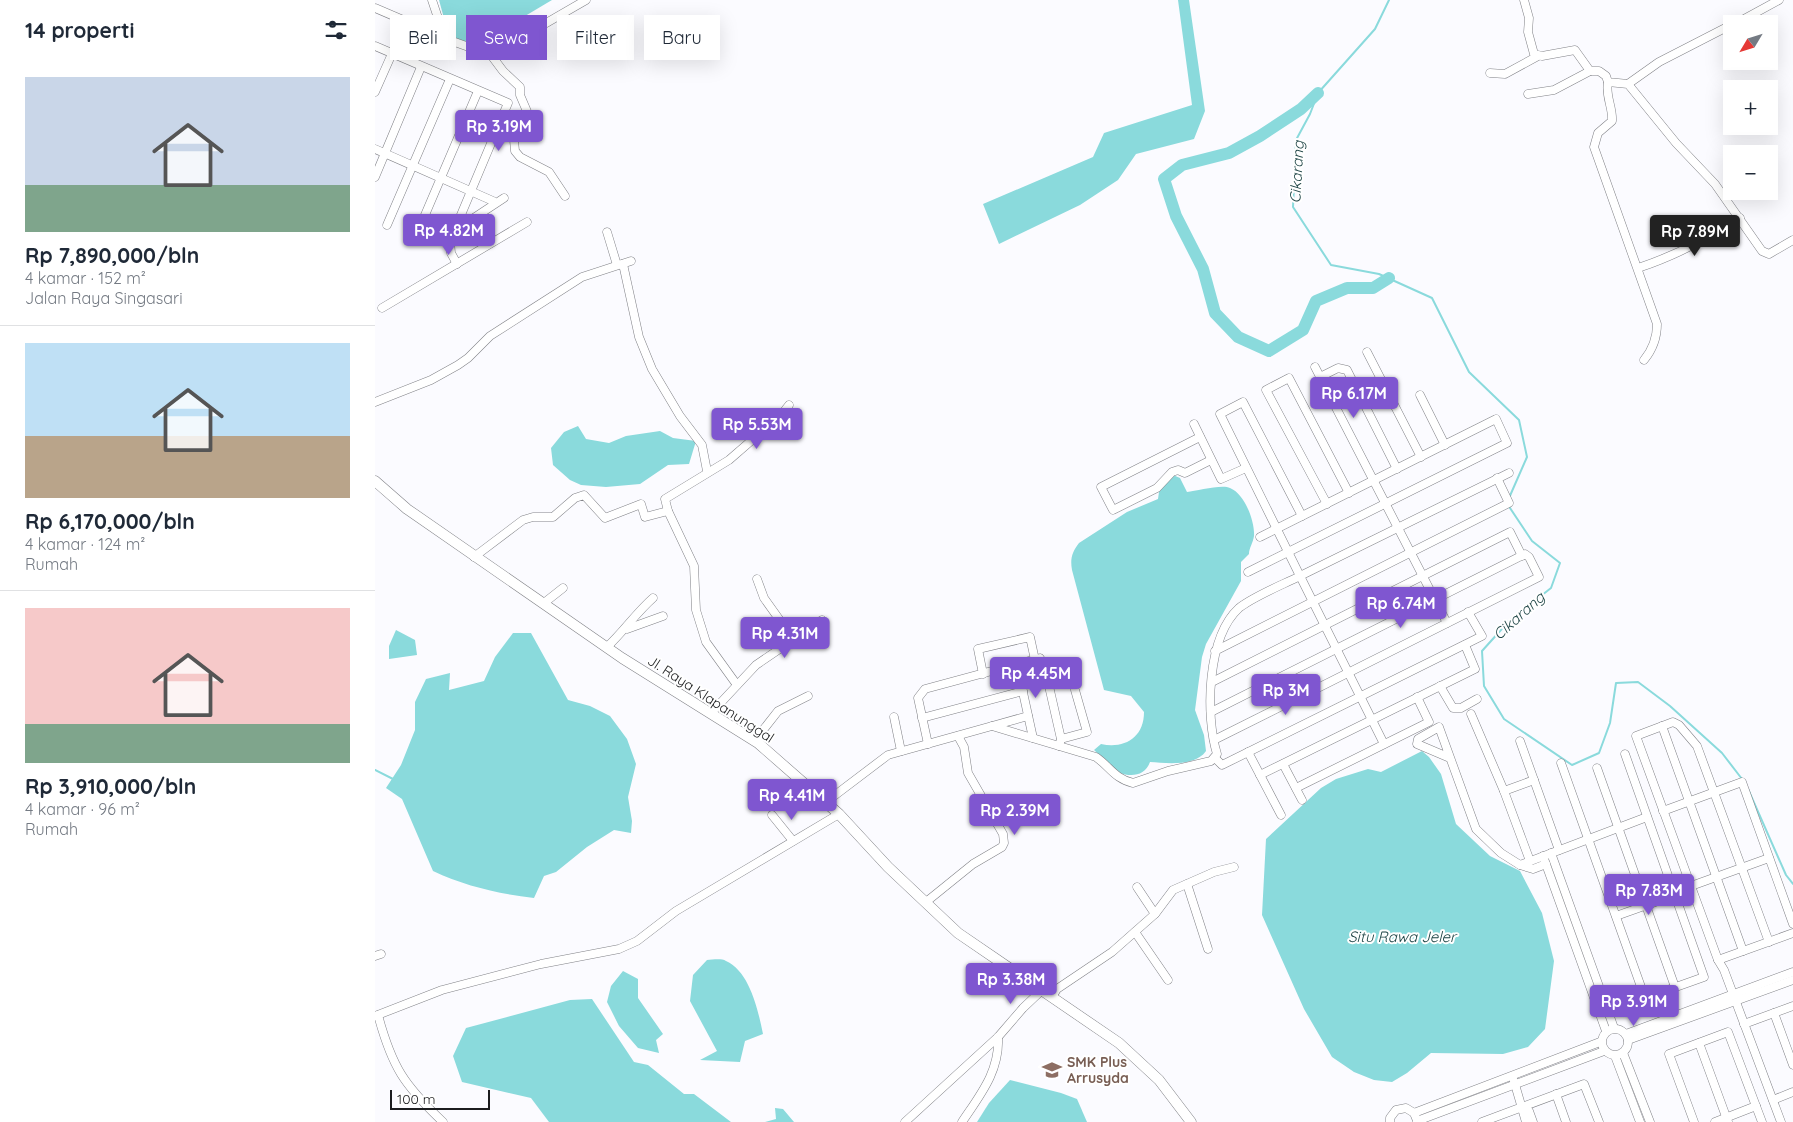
<!DOCTYPE html>
<html lang="id">
<head>
<meta charset="utf-8">
<style>
  :root { --surface:#fff; --page:#f2f2f3; --text:#1f2937; --muted:#747a83; --line:#e0e1e3; --accent:#7f56d0 }
  body { margin:0; font-family:Quicksand,sans-serif; background:var(--page); color:var(--text); height:100vh; display:flex; flex-direction:column; font-size:19px; white-space:nowrap }
  * { box-sizing:border-box; margin:0 }
  p { font-size:16px; color:var(--muted) }
  .icon { flex:none; width:28px; height:28px; fill:none; stroke:currentColor; stroke-width:2; stroke-linecap:round; stroke-linejoin:round }
  .map { position:relative; flex:1; overflow:hidden }
  .drawer { display:flex; flex-direction:column; background:var(--surface); width:375px }
  .drawer>* { flex:none }
  .banner { position:absolute; left:15px; top:15px; width:475px; height:45px; display:flex; gap:10px }
  .needle { width:32px; rotate:232deg }
  .fabs { position:absolute; left:1348px; top:15px; display:grid; gap:10px }
  .fabs a { display:grid; place-items:center; width:55px; height:55px; border-radius:0px; background:var(--surface); box-shadow:0 5px 20px #0002; font-size:25px }
  .scale { position:absolute; left:15px; bottom:12px; width:100px; box-sizing:border-box; padding-left:5px; border:2px solid #1c1d1f; border-top:0; font-size:14px; line-height:18px; white-space:nowrap; color:#1c1d1f; -webkit-text-stroke:4px #fff; paint-order:stroke }
  .price { position:absolute; translate:-50% -42px; padding:0 11px; border-radius:5px; background:var(--accent); color:#fff; font-size:16px; line-height:32px; filter:drop-shadow(0 1px 2px #0008) }
  .price::after { content:''; position:absolute; left:50%; top:30px; width:15px; height:11px; margin-left:-8px; background:inherit; clip-path:polygon(0 0,100% 0,50% 100%) }
  .price.current { background:#222; color:#fff }
  ul { padding:0; list-style:none }
  li { display:grid; align-content:center; gap:10px; height:265px; padding:0 25px }
  li+li { border-top:1px solid var(--line) }
  li span { display:grid; place-items:center; height:155px; border-radius:0px; color:#555 }
  li>.icon { margin-inline-start:auto }
  span .icon { width:90px; height:90px; fill:#fffc; stroke-width:1 }
  li b { font-size:21px }
  h2 { display:flex; justify-content:space-between; align-items:center; height:60px; padding:0 25px; font-size:21px }
  .tag { padding:0 18px; border-radius:0px; background:var(--surface); box-shadow:0 5px 20px #0002; font-size:18px; line-height:45px }
  .tag.current { background:var(--accent); color:#fff }
  main { display:flex; flex:1; min-height:0 }
  .map>svg:first-child { display:block }
  .water { fill:#8adadc }
  .lines { fill:none; stroke-linecap:round; stroke-linejoin:round }
  .stream { stroke:#8adadc; stroke-width:2 }
  .river { stroke:#8adadc; stroke-width:12 }
  .street-casing { stroke:#818287; stroke-width:9 }
  .secondary-casing { stroke:#818287; stroke-width:11 }
  .street { stroke:#fff; stroke-width:8 }
  .secondary { stroke:#fff; stroke-width:10 }
  .labels { text-anchor:middle; stroke-width:4; stroke-linejoin:round; paint-order:stroke }
  .street-label { font-size:14px; fill:#1c1d1f; stroke:#fff }
  .education-label { font-size:14px; font-weight:bold; fill:#785e54; stroke:#fff; text-anchor:start }
  .water-label { font-size:15px; font-style:italic; fill:#204647; stroke:#fff }
</style>
</head>
<body>
<main>
<section class="drawer">
<h2>14 properti<svg class="icon" aria-label="filters" viewBox="0 0 24 24"><path d="M4 7h16M4 17h16"/><circle cx="9" cy="7" r="2"/><circle cx="15" cy="17" r="2"/></svg></h2>
<ul>
<li><span style="background:linear-gradient(#c9d6e8 70%,#7fa58c 0)"><svg class="icon" aria-label="home" viewBox="0 0 24 24"><path d="M3 11l9-7 9 7M6 9v11h12V9"/></svg></span><div><b>Rp 7,890,000/bln</b><p>4 kamar · 152 m²</p><p>Jalan Raya Singasari</p></div></li>
<li><span style="background:linear-gradient(#bfe0f5 60%,#b9a48a 0)"><svg class="icon" aria-label="home" viewBox="0 0 24 24"><path d="M3 11l9-7 9 7M6 9v11h12V9"/></svg></span><div><b>Rp 6,170,000/bln</b><p>4 kamar · 124 m²</p><p>Rumah</p></div></li>
<li><span style="background:linear-gradient(#f6c9c9 75%,#7fa58c 0)"><svg class="icon" aria-label="home" viewBox="0 0 24 24"><path d="M3 11l9-7 9 7M6 9v11h12V9"/></svg></span><div><b>Rp 3,910,000/bln</b><p>4 kamar · 96 m²</p><p>Rumah</p></div></li>
</ul>
</section>
<div class="map">
<svg width="1418" height="1122" viewBox="0 0 1418 1122">
  <rect width="100%" height="100%" fill="#fbfbff"/>
  <g class="water">
    <polygon points="64,0 177,0 140,22 113,54 75,40"/>
    <polygon points="803,0 814,0 830,111 819,139 761,154 743,180 705,205 624,244 608,204 718,157 729,133 817,105"/>
    <polygon points="203,426 211,439 234,443 251,436 285,431 298,438 321,441 314,464 293,465 265,484 231,487 206,485 195,480 178,465 176,448 189,432"/>
    <path d="M798,475l7,3 7,14c10,-1 35,-8 43,-4 15,6 25,34 24,48 -1,7 -5,12 -5,18l-8,8v19l-35,63 -4,13 -7,53 9,25 2,16c-11,16 -40,12 -56,11 -5,14 -18,15 -31,11l-25,-23 7,-6c23,5 43,-6 43,-32l-13,-16 -27,-6 -32,-120c-2,-11 0,-18 7,-27l48,-31 31,-13 2,-14z"/>
    <polygon points="21,630 40,640 42,655 14,659 14,646"/>
    <path d="M138,633h18l37,67 22,6 20,10 17,23 9,25 -8,33 4,24 -1,12 -17,-3 -27,17 -31,25 -12,4 -10,22c-35,-4 -69,-12 -101,-27l-31,-72 -16,-11 15,-23 14,-35v-28l11,-23 24,-6 -1,17 35,-9 11,-24z"/>
    <polygon points="1047,751 1054,757 1066,774 1081,824 1115,856 1145,871 1167,913 1179,961 1170,1029 1153,1047 1128,1054 1056,1053 1032,1073 1017,1082 999,1080 979,1072 957,1057 929,1009 887,915 891,839 946,788 961,779 993,769 1006,772"/>
    <path d="M332,960c5,0 14,-2 19,1 24,11 32,49 37,73l-18,7 -5,21 -40,-2 17,-9 -27,-50 3,-26z"/>
    <polygon points="248,971 263,979 263,998 288,1034 281,1040 284,1053 263,1048 244,1026 232,1002 236,986"/>
    <polygon points="217,999 259,1062 273,1065 309,1094 319,1094 356,1122 174,1122 156,1098 87,1082 78,1056 91,1028 195,1000"/>
    <polygon points="635,1080 686,1093 702,1099 712,1122 602,1122 614,1103"/>
    <polygon points="400,1108 408,1109 419,1122 390,1122 401,1119"/>
  </g>
  <g class="lines">
    <g class="stream">
      <polyline points="1014,0 1000,29 943,93 935,114 921,140 918,207 956,265 1004,274 1057,298 1094,372 1144,420 1152,457 1134,498"/>
      <polyline points="1133,505 1157,541 1185,563 1176,588 1134,621 1107,651 1109,686 1129,719 1197,765 1224,753 1235,723 1241,683 1263,682 1295,706 1347,753 1367,779"/>
      <polyline points="0,770 18,779"/>
      <polyline points="1373,789 1411,875 1418,884"/>
    </g>
    <polyline class="river" points="943,93 926,109 885,136 854,153 807,165 789,179 801,216 828,269 840,313 863,337 894,351 928,330 941,301 972,288 998,288 1014,278"/>
    <defs>
      <g id="street">
        <polyline points="57,0 64,21 59,34"/>
        <polyline points="1149,0 1154,18 1153,32 1159,54 1167,56 1200,50 1215,71 1224,71 1231,76 1233,82 1253,84 1301,143 1340,184 1387,251 1394,254 1418,240"/>
        <polyline points="0,8 77,41 116,55 211,0"/>
        <polyline points="1360,24 1404,0"/>
        <polyline points="0,46 133,103 75,241 76,253 82,264"/>
        <polyline points="116,55 128,71 145,87 145,95 154,116 139,140 140,151 145,157 174,172 190,196"/>
        <polyline points="1115,73 1130,74 1163,56"/>
        <path d="M1233,82c-3,14 5,25 4,39l-14,12 -4,14 63,177c0,14 -4,25 -13,36"/>
        <polyline points="1253,84 1284,62 1356,25"/>
        <polyline points="0,92 31,22"/>
        <polyline points="1153,94 1179,90 1215,71"/>
        <polyline points="0,149 118,201"/>
        <polyline points="0,177 46,67"/>
        <polyline points="12,225 75,79"/>
        <polyline points="44,229 103,91"/>
        <polyline points="79,231 129,198"/>
        <polyline points="232,232 242,265"/>
        <polyline points="248,264 264,337 277,369 305,416 327,445 332,471"/>
        <path d="M1263,268c37,-12 69,-29 102,-50"/>
        <polyline points="7,308 152,222"/>
        <polyline points="992,352 1046,457"/>
        <polyline points="940,367 1072,623"/>
        <polyline points="945,377 963,368 972,370 1022,469"/>
        <polyline points="1045,395 1070,445"/>
        <polyline points="0,402 56,380 83,365 93,358 115,336 207,277 256,261"/>
        <polyline points="819,424 846,479 871,468"/>
        <polyline points="825,437 726,487 738,510 782,488 797,472 803,470 810,473 836,460"/>
        <polyline points="952,504 891,390 914,378 974,493"/>
        <polyline points="99,557 148,520 158,517 178,517 200,498 209,495 230,518 266,504 270,517 293,511"/>
        <polyline points="873,572 1132,443 1121,419 885,537"/>
        <polyline points="382,579 389,598 419,640"/>
        <polyline points="169,603 188,588"/>
        <polyline points="252,629 288,616"/>
        <path d="M232,647c17,-16 29,-34 46,-49"/>
        <polyline points="840,651 1134,503 1122,478"/>
        <polyline points="642,665 658,738"/>
        <polyline points="608,674 603,649 655,637 660,660"/>
        <polyline points="837,682 1135,532 1147,556"/>
        <polyline points="362,685 331,642 321,610 319,566 293,511 290,499 354,460 407,414 414,405"/>
        <polyline points="1065,686 1078,708 1086,708 1102,699"/>
        <polyline points="337,712 381,665 447,620"/>
        <polyline points="836,712 1150,554 1154,557 1164,577 839,740"/>
        <polyline points="1096,714 1129,791 1155,861"/>
        <polyline points="519,717 526,751"/>
        <polyline points="547,718 648,691"/>
        <polyline points="617,726 653,716"/>
        <polyline points="1287,726 1368,951"/>
        <polyline points="686,739 712,732 700,690"/>
        <polyline points="1145,741 1184,850"/>
        <polyline points="383,743 381,739 403,711 433,696"/>
        <polyline points="553,744 543,698 550,689 665,658 671,673 686,739 684,746"/>
        <polyline points="1009,744 925,576 1134,473"/>
        <polyline points="873,752 906,815"/>
        <polyline points="840,758 847,765 1107,636 1093,612"/>
        <polyline points="1075,758 1042,744 1043,739 1064,727 1101,829 1126,853 1145,865 1272,817"/>
        <polyline points="1186,763 1270,998 1329,977 1250,754"/>
        <polyline points="908,764 927,800"/>
        <polyline points="1222,768 1300,987"/>
        <polyline points="885,775 1100,669 1090,645"/>
        <polyline points="921,788 1054,722 1042,697"/>
        <polyline points="1129,791 1159,780"/>
        <path d="M451,802l62,-47 104,-29 104,31c14,10 19,22 37,26l35,-12 43,-10 6,-7c-12,-39 -10,-117 22,-146 15,-12 43,-23 61,-32l-80,-162 23,-12 59,114"/>
        <polyline points="1288,811 1367,782 1418,924"/>
        <polyline points="397,815 418,841"/>
        <polyline points="1176,853 1239,1028"/>
        <polyline points="1168,856 1231,1031"/>
        <polyline points="1145,865 1158,869 1171,864"/>
        <polyline points="812,884 833,949"/>
        <polyline points="1316,886 1394,858"/>
        <polyline points="762,887 780,914"/>
        <polyline points="551,902 598,864 627,847 629,843 628,834 593,773 589,747 583,736"/>
        <polyline points="1241,916 1300,895"/>
        <polyline points="760,932 793,980"/>
        <polyline points="1394,942 1322,746 1304,725 1298,722 1261,736 1343,960 1349,970 1406,1122"/>
        <polyline points="0,956 6,954"/>
        <polyline points="1343,960 1418,933"/>
        <polyline points="677,997 682,989 737,952 780,914 798,890 839,872 859,867"/>
        <polyline points="1399,1013 1418,1065"/>
        <path d="M3,1015c14,52 26,70 65,107"/>
        <polyline points="0,1016 67,990 166,964 244,949 262,941 301,911 464,814"/>
        <polyline points="1369,1024 1418,1006"/>
        <circle cx="1240" cy="1042" r="13"/>
        <polyline points="1251,1034 1418,972"/>
        <polyline points="1253,1040 1418,980"/>
        <polyline points="1324,1043 1353,1122"/>
        <polyline points="1248,1053 1275,1122"/>
        <polyline points="1240,1056 1265,1122"/>
        <polyline points="1139,1081 1151,1122"/>
        <polyline points="1181,1094 1191,1122"/>
        <polyline points="1398,1100 1418,1092"/>
        <polyline points="1148,1107 1154,1111 1158,1122"/>
        <polyline points="1039,1113 1225,1042"/>
        <polyline points="1042,1121 1229,1051"/>
        <polyline points="530,1122 623,1037 648,1008 667,990"/>
        <path d="M587,1122c18,-27 38,-51 36,-85"/>
        <polyline points="1015,1122 1015,1118 1021,1110 1031,1108 1039,1113 1041,1118"/>
        <polyline points="1107,1122 1209,1084 1224,1122"/>
        <polyline points="1319,1122 1294,1054 1353,1032 1387,1122"/>
        <polyline points="1340,1122 1381,1106"/>
      </g>
      <polyline id="secondary" points="0,481 32,509 247,658 383,743 464,814 513,867 583,933 744,1043 784,1080 816,1122"/>
    </defs>
    <use href="#street" class="street-casing"/>
    <use href="#secondary" class="secondary-casing"/>
    <use href="#street" class="street"/>
    <use href="#secondary" class="secondary"/>
  </g>
  <defs>
    <symbol id="school-bare" viewBox="-9 -9 18 18"><path d="M0-5L7-2L0 1L-7-2ZM-4 1L0 2.5L4 1V4Q0 6-4 4Z" fill="#8d6e63" stroke="#fff" stroke-width="2.5" paint-order="stroke"/></symbol>
  </defs>
  <g fill-rule="evenodd">
    <use href="#school-bare" x="663" y="1056" width="28" height="28"/>
  </g>
  <g class="labels">
    <g class="street-label">
      <text transform="translate(336 699) rotate(33)" y="5">Jl. Raya Klapanunggal</text>
    </g>
    <g class="education-label">
      <text x="692" y="1067">SMK Plus<tspan x="692" dy="16">Arrusyda</tspan></text>
    </g>
    <g class="water-label">
      <text transform="translate(922 172) rotate(-87)" y="5">Cikarang</text>
      <text transform="translate(1144 616) rotate(-42)" y="5">Cikarang</text>
      <text x="1027" y="942">Situ Rawa Jeler</text>
    </g>
  </g>
</svg>
<div class="fabs">
<a><svg class="needle" viewBox="-14 -14 28 28"><path d="M0-13l5 13h-10z" fill="#e53935"/><path d="M0 13l5-13h-10z" fill="#747a83"/></svg></a>
<a>+</a>
<a>−</a>
</div>
<div class="scale">100 m</div>
<b class="price" style="left:124px;top:152px">Rp 3.19M</b>
<b class="price" style="left:74px;top:256px">Rp 4.82M</b>
<b class="price current" style="left:1320px;top:257px">Rp 7.89M</b>
<b class="price" style="left:979px;top:419px">Rp 6.17M</b>
<b class="price" style="left:382px;top:450px">Rp 5.53M</b>
<b class="price" style="left:1026px;top:629px">Rp 6.74M</b>
<b class="price" style="left:410px;top:659px">Rp 4.31M</b>
<b class="price" style="left:661px;top:699px">Rp 4.45M</b>
<b class="price" style="left:911px;top:716px">Rp 3M</b>
<b class="price" style="left:417px;top:821px">Rp 4.41M</b>
<b class="price" style="left:640px;top:836px">Rp 2.39M</b>
<b class="price" style="left:1274px;top:916px">Rp 7.83M</b>
<b class="price" style="left:636px;top:1005px">Rp 3.38M</b>
<b class="price" style="left:1259px;top:1027px">Rp 3.91M</b>
<div class="banner">
<a class="tag">Beli</a>
<a class="tag current">Sewa</a>
<a class="tag">Filter</a>
<a class="tag">Baru</a>
</div>
</div>
</main>
</body>
</html>
